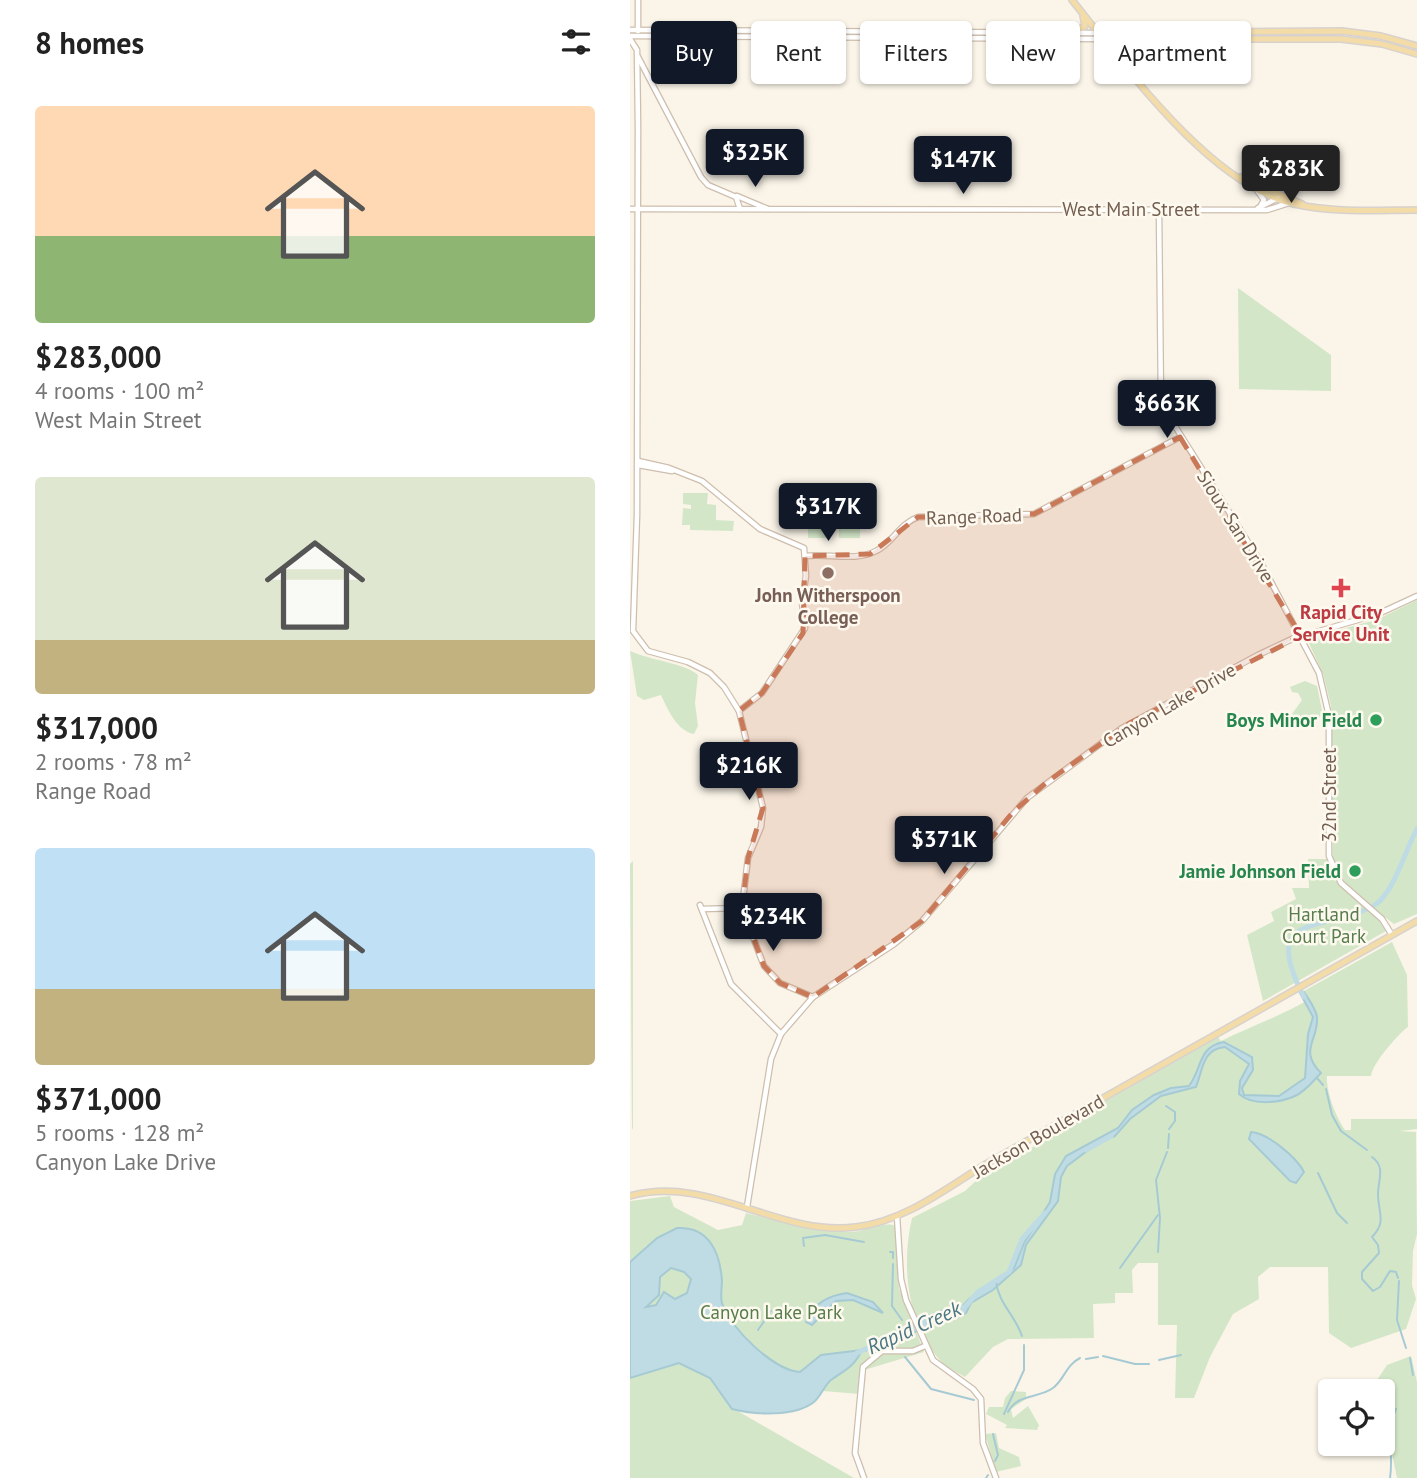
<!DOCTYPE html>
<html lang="en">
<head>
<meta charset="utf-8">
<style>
  :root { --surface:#fff; --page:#f6f6f6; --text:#222; --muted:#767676; --accent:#111827 }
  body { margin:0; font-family:"PT Sans",sans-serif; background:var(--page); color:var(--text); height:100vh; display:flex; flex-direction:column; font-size:26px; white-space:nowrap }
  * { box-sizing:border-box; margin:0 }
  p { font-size:23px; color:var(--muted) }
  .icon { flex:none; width:38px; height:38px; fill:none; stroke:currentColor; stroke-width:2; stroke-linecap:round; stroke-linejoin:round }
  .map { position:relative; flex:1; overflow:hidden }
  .drawer { display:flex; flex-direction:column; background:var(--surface); width:630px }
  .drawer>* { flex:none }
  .guide { position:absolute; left:21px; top:21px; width:660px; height:63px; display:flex; gap:14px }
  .tools { position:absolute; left:688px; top:1379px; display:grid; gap:14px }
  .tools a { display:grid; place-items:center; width:77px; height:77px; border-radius:7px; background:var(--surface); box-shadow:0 2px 5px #0004; font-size:35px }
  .price { position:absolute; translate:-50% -60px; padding:0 16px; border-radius:7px; background:var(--accent); color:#fff; font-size:23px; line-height:46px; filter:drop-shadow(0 2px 4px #0008) }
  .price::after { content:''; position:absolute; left:50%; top:42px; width:21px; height:16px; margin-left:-10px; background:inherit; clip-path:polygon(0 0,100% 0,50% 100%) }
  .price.current { background:#222; color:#fff }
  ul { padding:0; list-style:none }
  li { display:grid; align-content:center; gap:14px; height:371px; padding:0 35px }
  li span { display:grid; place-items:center; height:217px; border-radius:7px; color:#555 }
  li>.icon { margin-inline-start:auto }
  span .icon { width:126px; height:126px; fill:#fffc; stroke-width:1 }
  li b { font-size:30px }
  h2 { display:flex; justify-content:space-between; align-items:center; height:84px; padding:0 35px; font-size:30px }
  .chip { padding:0 24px; border-radius:7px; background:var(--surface); box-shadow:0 2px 5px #0004; font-size:24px; line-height:63px }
  .chip.current { background:var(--accent); color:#fff }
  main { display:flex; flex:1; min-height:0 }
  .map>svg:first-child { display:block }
  .green { fill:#d3e7c8 }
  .water { fill:#bfdbe3; stroke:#a6cad4; stroke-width:2; fill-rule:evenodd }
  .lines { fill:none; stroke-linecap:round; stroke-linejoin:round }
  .stream { stroke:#a6cad4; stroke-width:2 }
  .river { stroke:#bfdbe3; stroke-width:5 }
  .secondary-casing { stroke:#cebead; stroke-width:7 }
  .primary-casing { stroke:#d8d2ce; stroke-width:8 }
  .secondary { stroke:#fff; stroke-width:4.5 }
  .primary { stroke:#f3dca8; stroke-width:5 }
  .marked { fill:#ca7958; fill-opacity:0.2; stroke:#ca7958; stroke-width:5; stroke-dasharray:14 9; stroke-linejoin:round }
  .education-dot { fill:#8d6e63; stroke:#fdf9ef; stroke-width:2.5 }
  .health-dot { fill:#e0444e; stroke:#fdf9ef; stroke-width:2.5 }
  .leisure-dot { fill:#2e9e5b; stroke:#fdf9ef; stroke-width:2.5 }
  .labels { text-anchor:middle; stroke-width:5; stroke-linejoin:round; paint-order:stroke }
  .street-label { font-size:19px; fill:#735e4f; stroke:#fdf9ef }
  .education-label { font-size:19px; font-weight:bold; fill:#785e54; stroke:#fdf9ef }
  .health-label { font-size:19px; font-weight:bold; fill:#be3a42; stroke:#fdf9ef }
  .leisure-label { font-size:19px; font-weight:bold; fill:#27864d; stroke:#fdf9ef; text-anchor:end }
  .park-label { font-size:19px; fill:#567d4b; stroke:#fdf9ef }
  .water-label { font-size:21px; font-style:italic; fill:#4a7784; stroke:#fdf9ef }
</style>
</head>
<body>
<main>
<section class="drawer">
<h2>8 homes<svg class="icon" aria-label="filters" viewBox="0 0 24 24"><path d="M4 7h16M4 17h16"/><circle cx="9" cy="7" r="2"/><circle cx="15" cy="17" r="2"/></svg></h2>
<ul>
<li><span style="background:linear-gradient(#ffd9b3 60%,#8fb573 0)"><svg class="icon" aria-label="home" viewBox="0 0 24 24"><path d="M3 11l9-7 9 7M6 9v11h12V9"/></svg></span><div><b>$283,000</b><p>4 rooms · 100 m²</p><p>West Main Street</p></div></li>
<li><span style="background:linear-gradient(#dfe7d0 75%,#c2b280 0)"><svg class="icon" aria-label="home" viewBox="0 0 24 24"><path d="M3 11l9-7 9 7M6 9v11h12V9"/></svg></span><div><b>$317,000</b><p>2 rooms · 78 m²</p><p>Range Road</p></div></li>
<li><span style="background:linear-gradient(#bfe0f5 65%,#c2b280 0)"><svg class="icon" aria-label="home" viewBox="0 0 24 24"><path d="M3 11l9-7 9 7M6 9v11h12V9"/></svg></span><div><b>$371,000</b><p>5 rooms · 128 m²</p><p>Canyon Lake Drive</p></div></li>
</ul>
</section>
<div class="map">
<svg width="787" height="1478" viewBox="0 0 787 1478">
  <rect width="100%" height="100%" fill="#fbf5e9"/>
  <g class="green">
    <polygon points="608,288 701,355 701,391 609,389"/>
    <polygon points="209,491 231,491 230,538 209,538"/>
    <rect x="178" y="492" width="21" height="46"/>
    <polygon points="53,493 78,493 77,504 86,505 86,520 104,521 103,531 60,530 60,525 52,525 53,508 61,509 61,505 53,504"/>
    <polygon points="787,600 787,914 764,924 719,890 703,860 701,706 693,674 677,639 748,619"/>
    <path d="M0,651c19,9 55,12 68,24l-3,28 3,23 -4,8c-17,-3 -26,-24 -33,-39l-17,5 -7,-4z"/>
    <polygon points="675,681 687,686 693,715 680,723 664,724 662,714 672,700 668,693 662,692 660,687"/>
    <path d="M678,859h19c11,38 42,42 59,72l-123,70 -16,-66 27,-14 -3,-9 25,-13 -4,-11h17z"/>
    <polygon points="3,861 3,1128 2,1130 0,864"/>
    <path d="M762,942l15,33 1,52c-10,7 -36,37 -37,49h-44c-1,16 9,41 18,54h6v-11h66v10l-17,2 16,1 1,102 -4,17 -1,34 4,14 -10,30 -55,19 -22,-15 -1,-66h-58l-12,10 1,22 -26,15 -23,43 -16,41h-19l2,-73h-19v-62h-20l-6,7 1,23h-18v10l-22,1 1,34 -86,1 -15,8 -28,30c-9,-5 -20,-10 -27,-19 -31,-37 -37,-93 -26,-140l53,-27 15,-14 105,-60 -1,-4 134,-76 3,4c29,-14 57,-24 85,-40l-4,-9z"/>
    <path d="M40,1196l4,11 44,23 24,-5 4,-12c34,9 67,16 102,19 16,1 34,-12 48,-6l3,62 25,64 -63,19 -2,23 -36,-3c-19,26 -58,24 -87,19l118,68h-224v-277z"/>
    <polygon points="781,1356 787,1382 787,1478 767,1478 753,1411 752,1391 745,1391 743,1386 757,1365"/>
    <polygon points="381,1391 396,1392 396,1399 381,1409 383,1418 398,1406 409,1425 407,1430 375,1428 377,1425 356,1414 359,1407 373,1407 375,1398"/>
    <polygon points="366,1433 369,1448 389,1457 391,1466 366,1472 355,1434"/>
  </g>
  <g class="water">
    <path d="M674,992c4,6 12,17 13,25 2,23 -19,33 4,56 -8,8 -15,18 -26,23 -15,7 -43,10 -56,-2l1,-13 9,-17 -24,-17c-23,2 -22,23 -29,40l-35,9 -31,23 -15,17 -20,9 -28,21 -6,11 -3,24 -32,44 -5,20 -28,25 -22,13 -5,10 -9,5 -2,-4 -18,2 -5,9 -22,9 -3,-10 39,-15 12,2 11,-12 45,-31 10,-25 26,-41 5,-28 11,-18 52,-28 14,-18 22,-15 17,-7 18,-2c13,-17 9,-40 35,-44l28,15 1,13 -11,18 2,7 35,1 26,-18 3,-44 5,-17 -13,-24z"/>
    <path d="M621,1132c17,1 46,26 53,40l-8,11 -6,-2 -41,-42z"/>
    <path d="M47,1228c31,-2 43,23 45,53 0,7 -2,15 0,22 7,24 52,68 78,69l21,-17 41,-5c-8,17 -17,20 -31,30 -7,6 -10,16 -17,22 -19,15 -59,13 -82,7l-22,-31 -31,-15 -49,15v-116l27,-24zM41,1268l13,4 7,7 -4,14 -12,6 -11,-7 -8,13 -10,2 13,-12 1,-18z"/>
    <path d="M217,1293l26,9 10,11 -30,-13 -17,1 -24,24 -6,-3c6,-19 25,-27 41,-29z"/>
  </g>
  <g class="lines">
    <g class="stream">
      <polyline points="687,1078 693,1085"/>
      <polyline points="696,1089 702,1115 711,1131 737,1150"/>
      <polyline points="536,1106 545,1112 545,1121 539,1129"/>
      <polyline points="538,1148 539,1134"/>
      <path d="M742,1157c14,10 6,23 6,37 0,18 9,28 -6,43l6,8 1,8 -17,19v7l11,12 7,-4 10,-16 6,1 2,6"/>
      <polyline points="688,1173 707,1213 717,1223"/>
      <polyline points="174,1246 173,1238 195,1235 234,1242"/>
      <polyline points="260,1252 263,1252 263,1258"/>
      <polyline points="528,1252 530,1218 526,1180 537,1152"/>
      <polyline points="263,1264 262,1306 272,1320"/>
      <polyline points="490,1268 528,1215"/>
      <path d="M366,1281c2,22 19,34 26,55"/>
      <polyline points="769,1281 767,1320 776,1348"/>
      <polyline points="278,1322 291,1319"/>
      <polyline points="128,1330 141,1311"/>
      <polyline points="232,1350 236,1351"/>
      <polyline points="473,1356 505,1364 519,1364"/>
      <polyline points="275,1357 301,1389 344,1400"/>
      <polyline points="780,1358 783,1375"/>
      <polyline points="456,1359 468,1357"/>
      <polyline points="529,1360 551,1355"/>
      <path d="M378,1412c10,-19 30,-13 45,-24 11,-8 13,-23 27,-30"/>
      <polyline points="374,1414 394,1370 394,1345"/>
      <polyline points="363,1434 368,1455 365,1461"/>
      <polyline points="356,1478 358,1475"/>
      <path d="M760,1478c4,-25 -5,-45 6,-69"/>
    </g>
    <g class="river">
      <path d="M674,997c-47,-90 23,-62 72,-93 18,-12 30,-56 41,-75"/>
      <polyline points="456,1150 481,1136"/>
      <polyline points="319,1311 335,1307 348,1292 379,1272 392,1239 415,1213"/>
      <polyline points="227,1353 285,1326"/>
    </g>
    <defs>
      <g id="secondary">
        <polyline points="0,30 468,33"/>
        <polyline points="8,31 8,0"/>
        <polyline points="0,36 474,39"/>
        <polyline points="0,39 7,50 8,127 7,515 3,631 18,651 58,662 80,673 94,687 109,711 133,808 131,827 118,858 112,908 134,966 150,983 183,997"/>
        <polyline points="8,57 71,177 78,185 106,197 110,209"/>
        <polyline points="628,192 634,200 630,207"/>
        <polyline points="107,196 138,209"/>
        <polyline points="628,208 648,198"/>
        <polyline points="0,209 637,210 659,203"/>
        <polyline points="529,209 531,404 630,561 689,673 699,716 699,856 711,883 752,919 762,935"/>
        <polyline points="8,461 39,468 72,481 130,529 174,548 176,576 172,602 175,628 132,693 109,711"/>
        <polyline points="8,465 42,471"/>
        <path d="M175,556c23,-3 50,6 71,-5 17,-8 23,-27 42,-34l116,-3 146,-77"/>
        <polyline points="70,905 101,984 151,1034"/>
        <polyline points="72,909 112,908"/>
        <polyline points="117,1207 141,1059 151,1034 183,997 264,944 292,921 397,798 492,728 628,655 662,639 748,614 787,596"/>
        <polyline points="267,1216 271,1279 276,1300 303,1360 343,1389 351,1399 353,1443 366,1478"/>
        <polyline points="234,1478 225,1453 233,1367 252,1351 283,1351 295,1346"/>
      </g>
      <g id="primary">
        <path d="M442,0c53,66 138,185 222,204 40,9 82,6 123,6"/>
        <polyline points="443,32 455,26 453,16"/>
        <polyline points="470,33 712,31 751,36 787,46"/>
        <polyline points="475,39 711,39 752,44 787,54"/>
        <polyline points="489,57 489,43 495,39"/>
        <polyline points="611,177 672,204"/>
        <path d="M0,1196c79,-22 148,41 226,31 49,-6 89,-38 130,-63l431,-243"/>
      </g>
    </defs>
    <use href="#secondary" class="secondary-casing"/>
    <use href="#primary" class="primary-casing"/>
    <use href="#secondary" class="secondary"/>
    <use href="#primary" class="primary"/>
  </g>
  <path class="marked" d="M550,437l121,199 -171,87 -83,59 -33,29 -92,110 -109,76 -33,-14 -16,-17 -22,-58 6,-50 15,-50 -24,-97 23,-18 41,-60 2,-77 65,-2 48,-37 116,-3z"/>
  <circle class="education-dot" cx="198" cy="573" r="7"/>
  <path class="health-dot" d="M707.5 577.5h7v7h7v7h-7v7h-7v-7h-7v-7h7z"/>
  <g class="leisure-dot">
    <circle cx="746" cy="720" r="7"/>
    <circle cx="725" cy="871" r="7"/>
  </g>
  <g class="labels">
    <g class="street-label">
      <text x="501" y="216">West Main Street</text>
      <text transform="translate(344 516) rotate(-2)" y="7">Range Road</text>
      <text transform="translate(606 526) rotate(58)" y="7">Sioux San Drive</text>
      <text transform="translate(539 705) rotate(-30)" y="7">Canyon Lake Drive</text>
      <text transform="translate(699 795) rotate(-90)" y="7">32nd Street</text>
      <text transform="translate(408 1136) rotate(-30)" y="7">Jackson Boulevard</text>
    </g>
    <g class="education-label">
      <text x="198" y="602">John Witherspoon<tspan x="198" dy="22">College</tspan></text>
    </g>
    <g class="health-label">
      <text x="711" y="619">Rapid City<tspan x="711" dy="22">Service Unit</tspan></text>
    </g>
    <g class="leisure-label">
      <text x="732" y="727">Boys Minor Field</text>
      <text x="711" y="878">Jamie Johnson Field</text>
    </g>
    <g class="park-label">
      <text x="694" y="921">Hartland<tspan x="694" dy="22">Court Park</tspan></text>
      <text x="141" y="1319">Canyon Lake Park</text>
    </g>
    <g class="water-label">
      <text transform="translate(284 1328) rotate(-24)" y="7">Rapid Creek</text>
    </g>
  </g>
</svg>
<div class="tools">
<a><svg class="icon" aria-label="locate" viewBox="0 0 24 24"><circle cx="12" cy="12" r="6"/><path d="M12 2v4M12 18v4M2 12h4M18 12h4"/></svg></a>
</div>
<b class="price" style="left:125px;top:189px">$325K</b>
<b class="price" style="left:333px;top:196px">$147K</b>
<b class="price current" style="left:661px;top:205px">$283K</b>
<b class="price" style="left:537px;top:440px">$663K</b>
<b class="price" style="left:198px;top:543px">$317K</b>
<b class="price" style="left:119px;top:802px">$216K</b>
<b class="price" style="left:314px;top:876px">$371K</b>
<b class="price" style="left:143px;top:953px">$234K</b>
<div class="guide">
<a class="chip current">Buy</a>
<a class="chip">Rent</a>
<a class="chip">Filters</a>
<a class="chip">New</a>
<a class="chip">Apartment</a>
</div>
</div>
</main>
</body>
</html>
